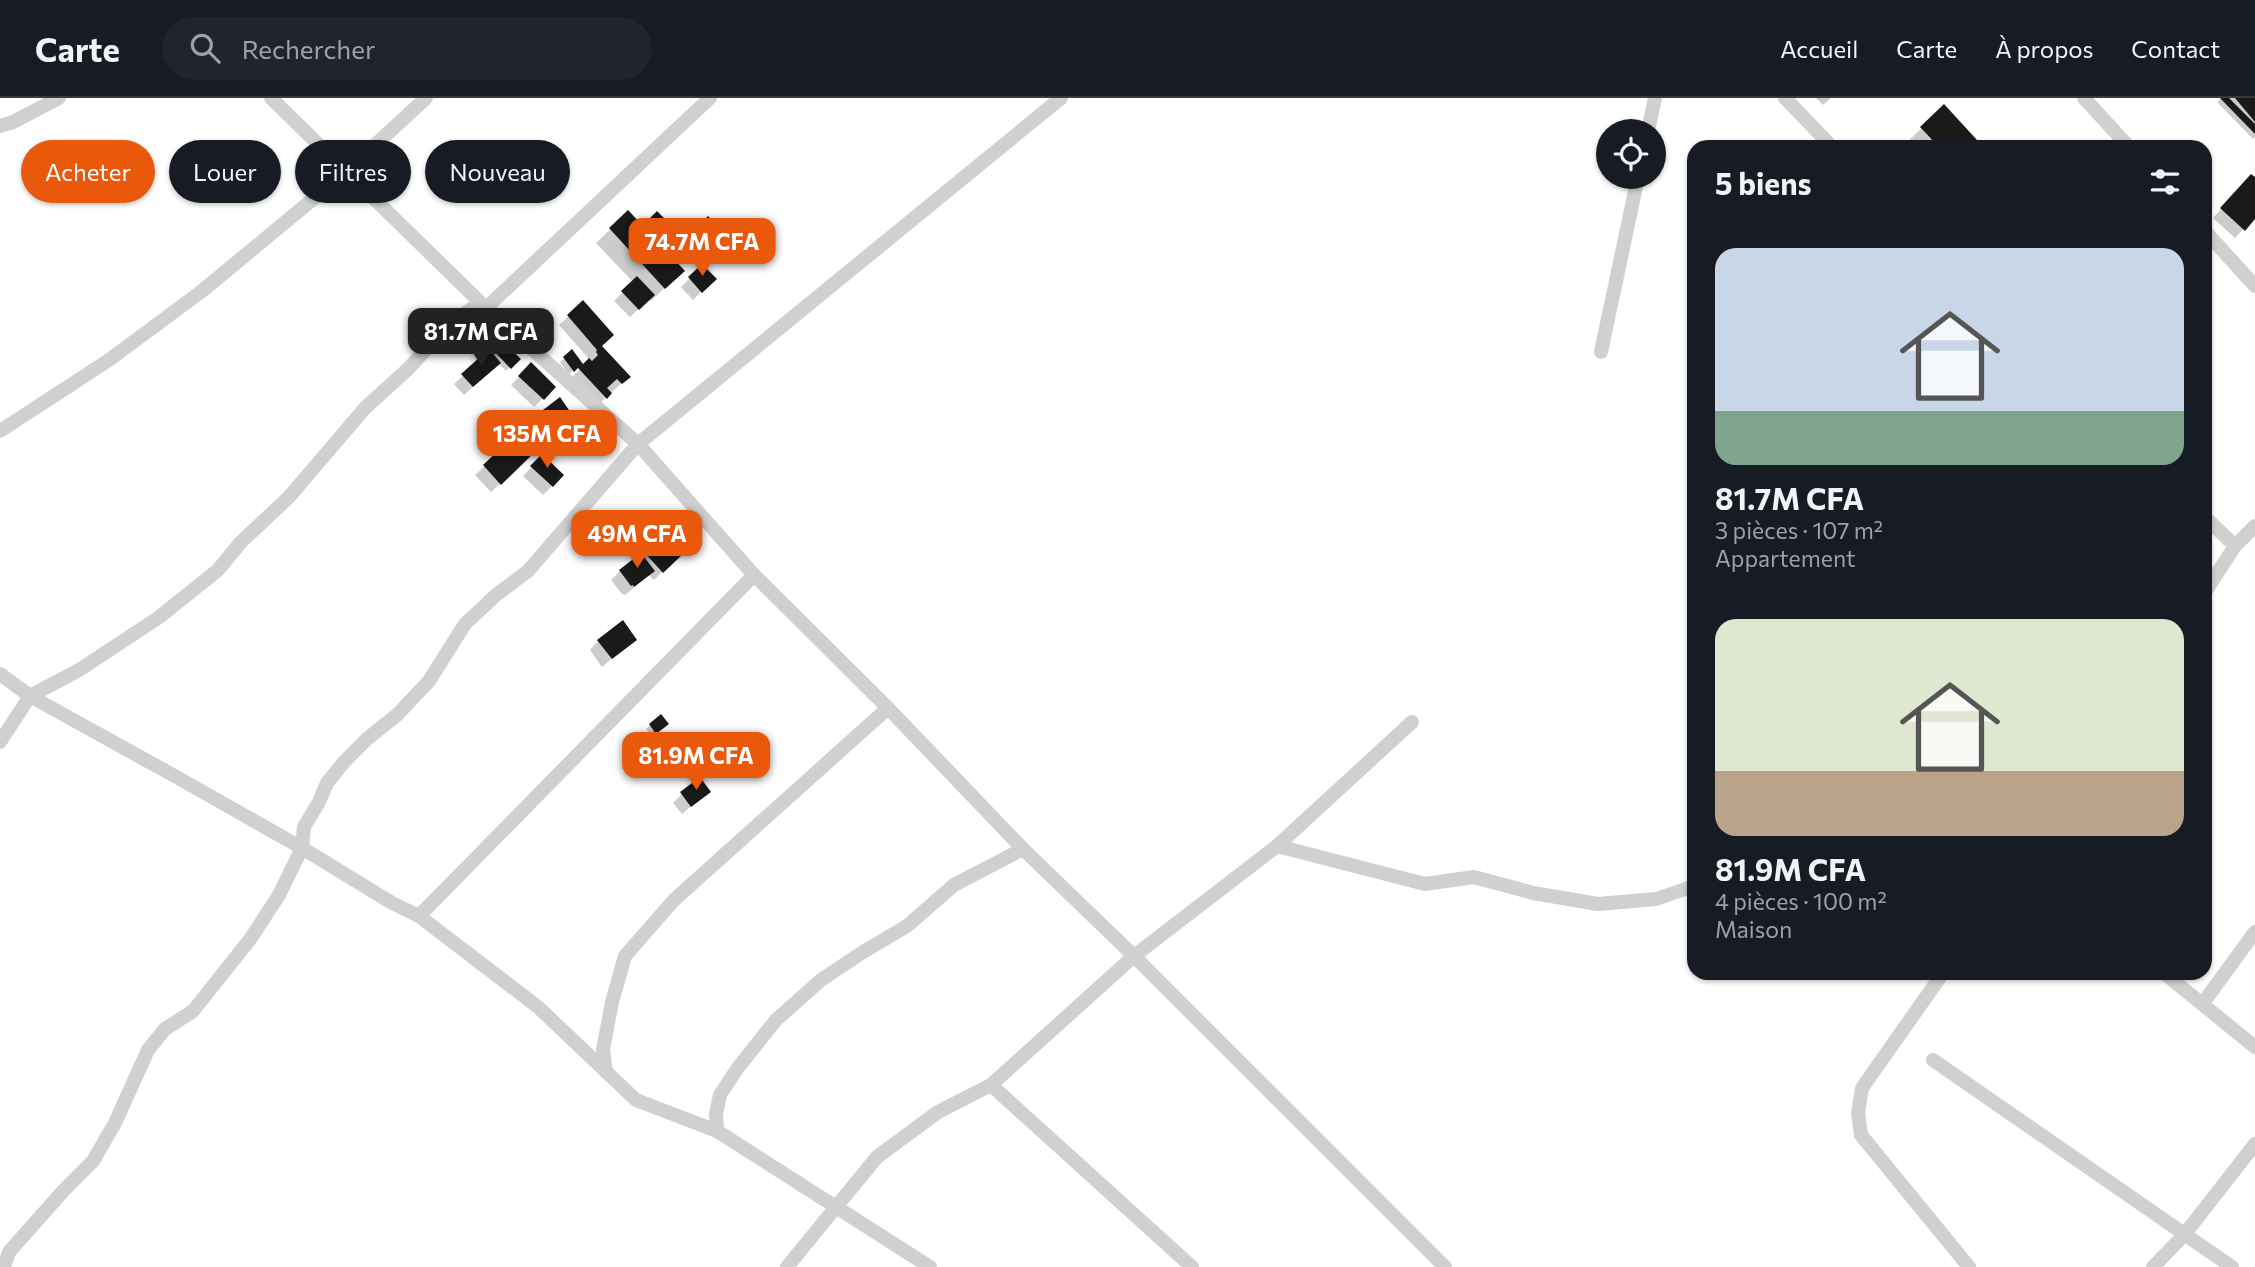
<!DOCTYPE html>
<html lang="fr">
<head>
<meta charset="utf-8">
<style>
  :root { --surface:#171b24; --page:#20242c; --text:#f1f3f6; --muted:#9ea1a6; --line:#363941; --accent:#ea580c }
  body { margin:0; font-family:Commissioner,sans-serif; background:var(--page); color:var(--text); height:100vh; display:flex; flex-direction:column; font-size:26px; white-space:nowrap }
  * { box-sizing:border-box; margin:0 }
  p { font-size:23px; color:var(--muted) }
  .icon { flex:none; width:38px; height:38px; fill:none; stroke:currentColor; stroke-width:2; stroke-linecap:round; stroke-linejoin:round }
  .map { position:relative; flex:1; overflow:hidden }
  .panel { position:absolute; left:1687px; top:42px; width:525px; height:840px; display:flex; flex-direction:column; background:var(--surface); border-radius:21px; box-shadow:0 2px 5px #0004 }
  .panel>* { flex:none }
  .hud { position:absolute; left:21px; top:42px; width:665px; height:63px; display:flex; gap:14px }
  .fabs { position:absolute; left:1596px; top:21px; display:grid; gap:14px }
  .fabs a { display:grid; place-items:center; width:70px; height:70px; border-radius:50%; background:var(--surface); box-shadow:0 2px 5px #0004; font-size:35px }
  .price { position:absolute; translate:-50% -60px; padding:0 16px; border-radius:14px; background:var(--accent); color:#fff; font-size:23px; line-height:46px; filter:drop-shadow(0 2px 4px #0008) }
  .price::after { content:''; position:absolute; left:50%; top:42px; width:21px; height:16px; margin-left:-10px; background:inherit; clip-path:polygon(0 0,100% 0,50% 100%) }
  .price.active { background:#222; color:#fff }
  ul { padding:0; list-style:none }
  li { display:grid; align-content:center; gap:14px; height:371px; padding:0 28px }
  li span { display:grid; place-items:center; height:217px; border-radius:21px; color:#555 }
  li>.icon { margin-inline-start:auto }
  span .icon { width:126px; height:126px; fill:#fffc; stroke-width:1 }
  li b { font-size:30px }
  h2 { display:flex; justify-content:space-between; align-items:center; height:84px; padding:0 28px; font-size:30px }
  .chip { padding:0 24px; border-radius:32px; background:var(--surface); box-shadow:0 2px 5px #0004; font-size:24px; line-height:63px }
  .chip.active { background:var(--accent); color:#fff }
  header { display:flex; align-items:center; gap:42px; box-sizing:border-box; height:98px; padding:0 35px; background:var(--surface); border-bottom:2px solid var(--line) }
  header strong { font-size:33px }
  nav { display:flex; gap:38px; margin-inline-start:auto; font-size:24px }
  .search { width:490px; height:63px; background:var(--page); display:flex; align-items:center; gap:18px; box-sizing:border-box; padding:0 24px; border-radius:38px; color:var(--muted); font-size:26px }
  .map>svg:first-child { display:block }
  .shadow { fill:#0003 }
  .building { fill:#1a1a1a }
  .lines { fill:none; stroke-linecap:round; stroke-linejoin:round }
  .street { stroke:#d0d0d0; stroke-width:14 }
</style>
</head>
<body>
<header>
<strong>Carte</strong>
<div class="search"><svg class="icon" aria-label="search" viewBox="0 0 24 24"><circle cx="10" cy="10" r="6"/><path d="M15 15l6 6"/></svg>Rechercher</div>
<nav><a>Accueil</a><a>Carte</a><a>À propos</a><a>Contact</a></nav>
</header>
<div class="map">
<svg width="2255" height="1169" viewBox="0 0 2255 1169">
  <rect width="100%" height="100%" fill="#fff"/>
  <g class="shadow">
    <polygon points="1816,0 1831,0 1823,7"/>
    <polygon points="2221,0 2255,0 2255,39 2253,41 2217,4"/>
    <polygon points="1944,9 1968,49 1912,49 1907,44"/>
    <polygon points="2255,81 2255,119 2235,140 2213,120 2243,87"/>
    <polygon points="628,115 682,173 651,203 649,201 630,219 614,203 633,184 596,145"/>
    <polygon points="657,115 670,129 660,139 646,126"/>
    <polygon points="708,121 724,137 696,164 680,148"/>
    <polygon points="702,168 714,181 693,202 681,189"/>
    <polygon points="583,205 600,248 628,279 597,308 571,280 590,262 559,227"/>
    <polygon points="501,244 518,261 506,273 498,265 464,297 454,286"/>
    <polygon points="572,254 581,266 569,276 560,264"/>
    <polygon points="531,267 554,289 534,309 511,287"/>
    <polygon points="544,313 571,318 547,338 535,322"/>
    <polygon points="518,337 534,353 491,394 475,377"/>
    <polygon points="542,358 562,378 543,397 523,378"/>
    <polygon points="661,440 678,458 654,482 649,477 625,497 622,496 611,482 620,473 641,459"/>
    <polygon points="635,541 602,569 590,552 598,543"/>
    <polygon points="650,627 663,630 651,638 646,631"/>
    <polygon points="708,694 682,716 673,705 682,696"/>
  </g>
  <g class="building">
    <polygon points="2220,0 2229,0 2255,26 2255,36"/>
    <polygon points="2235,0 2255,0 2255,24"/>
    <polygon points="1944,6 1977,42 1970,49 1939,49 1920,29"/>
    <polygon points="2251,76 2255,79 2255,121 2245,133 2220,110"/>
    <polygon points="628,112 685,173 665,191 609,130"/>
    <polygon points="657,113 673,129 664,137 649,121"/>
    <polygon points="708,118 726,137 705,157 688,138"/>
    <polygon points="702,166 717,181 702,195 688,179"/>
    <polygon points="637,178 655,197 639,212 621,193"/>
    <polygon points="583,202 614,237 602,248 631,279 622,286 617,281 607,290 612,295 607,301 578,270 574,274 563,259 572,251 583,266 589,260 592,263 598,257 596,254 597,252 567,217"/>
    <polygon points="501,242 521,261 511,271 492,251"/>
    <polygon points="489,251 501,265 473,289 461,276"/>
    <polygon points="531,264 556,289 544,302 518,278"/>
    <polygon points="560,299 573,318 557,331 543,312"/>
    <polygon points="518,334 536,353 501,387 483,367"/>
    <polygon points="542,356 564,377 553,389 530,368"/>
    <polygon points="661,437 681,458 663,475 644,454"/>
    <polygon points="641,455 655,473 634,489 633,487 631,488 619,472"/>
    <polygon points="623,522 637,542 612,561 597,542"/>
    <polygon points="661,616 669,626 656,636 649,626"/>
    <polygon points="700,679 711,694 691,709 680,694"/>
  </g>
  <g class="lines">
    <g class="street">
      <polyline points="271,0 486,210 638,346 754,477 888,610 1023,751 1134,858 1445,1169"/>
      <polyline points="1785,0 1832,49"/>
      <polyline points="2084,0 2129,49"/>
      <polyline points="0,28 13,24 59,0"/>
      <polyline points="1648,33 1655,0"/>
      <polyline points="2205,133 2255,188"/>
      <polyline points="1601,254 1638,79"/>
      <polyline points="0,333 109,262 202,193 347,73 426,0"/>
      <polyline points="2205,419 2235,448"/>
      <polyline points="2205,494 2235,448 2255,428"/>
      <polyline points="0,576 30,598 180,681 302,750 392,805 419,818 538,909 636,1002 717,1033 930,1169"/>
      <polyline points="0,644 30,598 79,572 158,520 218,472 241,444 289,399 365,310 408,271 449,226 474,209 486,210 710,0"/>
      <polyline points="1277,748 1425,786 1474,779 1533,795 1598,806 1656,801 1694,788"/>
      <polyline points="419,818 754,477"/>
      <polyline points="1943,875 1862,990 1858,1015 1861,1037 1969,1169"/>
      <polyline points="2164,875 2255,949"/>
      <polyline points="2203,905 2255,834"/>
      <polyline points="1933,962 2232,1169"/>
      <polyline points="606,974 603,952 612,904 625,858 674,802 888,610"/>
      <polyline points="991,987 1192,1169"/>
      <polyline points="717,1033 716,1016 720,997 737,971 776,922 821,882 863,854 907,828 954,787 1023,751"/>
      <polyline points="4,1169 9,1154 64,1092 93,1063 115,1025 148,952 165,931 193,913 251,840 279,797 302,750 304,729 319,704 327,685 344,664 367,641 398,616 429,583 465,526 496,497 528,473 638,346 1061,0"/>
      <polyline points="787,1169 877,1059 938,1014 991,987 1134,858 1277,748 1412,624"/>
      <polyline points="2153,1169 2184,1137 2255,1046"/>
    </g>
  </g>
</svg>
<div class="fabs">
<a><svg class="icon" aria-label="locate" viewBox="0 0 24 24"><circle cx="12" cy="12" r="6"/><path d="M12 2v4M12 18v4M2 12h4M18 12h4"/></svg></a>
</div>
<b class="price" style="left:702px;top:180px">74.7M CFA</b>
<b class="price active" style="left:481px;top:270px">81.7M CFA</b>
<b class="price" style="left:547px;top:372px">135M CFA</b>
<b class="price" style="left:637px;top:472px">49M CFA</b>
<b class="price" style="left:696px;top:694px">81.9M CFA</b>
<div class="hud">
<a class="chip active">Acheter</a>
<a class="chip">Louer</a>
<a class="chip">Filtres</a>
<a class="chip">Nouveau</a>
</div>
<section class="panel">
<h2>5 biens<svg class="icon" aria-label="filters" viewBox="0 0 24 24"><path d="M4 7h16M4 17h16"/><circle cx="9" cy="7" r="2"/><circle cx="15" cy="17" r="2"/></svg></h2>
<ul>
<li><span style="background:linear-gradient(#c9d6e8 75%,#7fa58c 0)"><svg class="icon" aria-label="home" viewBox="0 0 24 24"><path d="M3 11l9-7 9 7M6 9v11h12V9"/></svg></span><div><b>81.7M CFA</b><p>3 pièces · 107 m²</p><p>Appartement</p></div></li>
<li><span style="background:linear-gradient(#dfe7d0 70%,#b9a48a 0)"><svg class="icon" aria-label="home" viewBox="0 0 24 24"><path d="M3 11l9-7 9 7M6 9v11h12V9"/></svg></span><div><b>81.9M CFA</b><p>4 pièces · 100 m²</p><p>Maison</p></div></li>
</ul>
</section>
</div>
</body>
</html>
